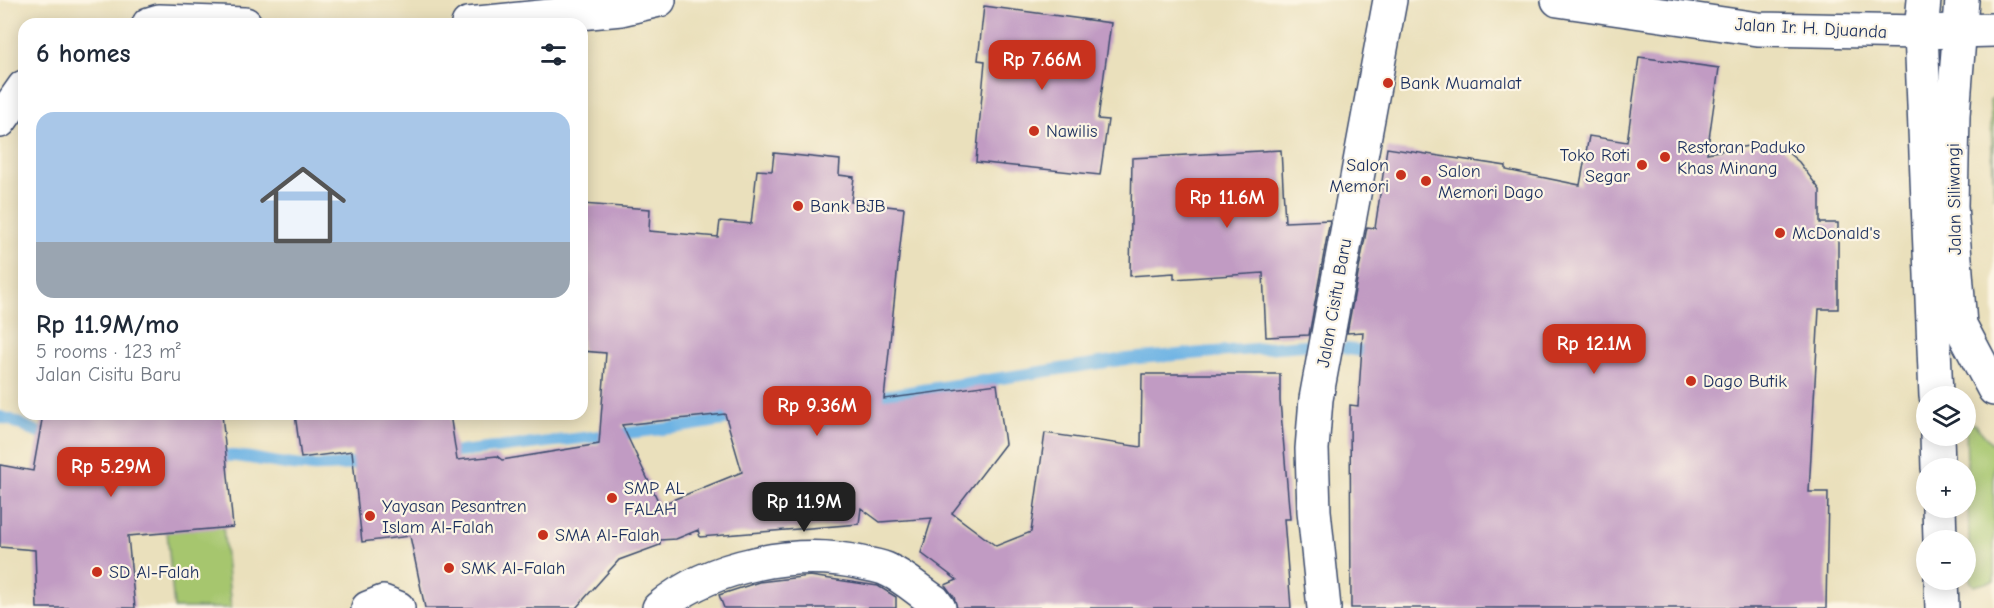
<!DOCTYPE html>
<html lang="en">
<head>
<meta charset="utf-8">
<style>
  :root { --surface:#fff; --page:#f2f2f3; --text:#1f2937; --muted:#747a83; --line:#e0e1e3; --accent:#c8321e }
  body { margin:0; font-family:"Comic Neue",sans-serif; background:var(--page); color:var(--text); height:100vh; display:flex; flex-direction:column; font-size:22px; white-space:nowrap }
  * { box-sizing:border-box; margin:0 }
  p { font-size:20px; color:var(--muted) }
  .icon { flex:none; width:33px; height:33px; fill:none; stroke:currentColor; stroke-width:2; stroke-linecap:round; stroke-linejoin:round }
  .map { position:relative; flex:1; overflow:hidden }
  .sheet { position:absolute; left:18px; top:18px; width:570px; height:402px; display:flex; flex-direction:column; background:var(--surface); border-radius:18px; box-shadow:0 3px 15px #0003 }
  .sheet>* { flex:none }
  .controls { position:absolute; left:1916px; top:386px; display:grid; gap:12px }
  .controls a { display:grid; place-items:center; width:60px; height:60px; border-radius:50%; background:var(--surface); box-shadow:0 3px 15px #0003; font-size:30px }
  .price { position:absolute; translate:-50% -51px; padding:0 14px; border-radius:12px; background:var(--accent); color:#fff; font-size:20px; line-height:39px; filter:drop-shadow(0 2px 3px #0008) }
  .price::after { content:''; position:absolute; left:50%; top:36px; width:18px; height:14px; margin-left:-9px; background:inherit; clip-path:polygon(0 0,100% 0,50% 100%) }
  .price.current { background:#222; color:#fff }
  ul { padding:0; list-style:none }
  li { display:grid; align-content:center; gap:12px; height:318px; padding:0 18px }
  li+li { border-top:2px solid var(--line) }
  li span { display:grid; place-items:center; height:186px; border-radius:18px; color:#555 }
  li>.icon { margin-inline-start:auto }
  span .icon { width:108px; height:108px; fill:#fffc; stroke-width:1 }
  li b { font-size:26px }
  h2 { display:flex; justify-content:space-between; align-items:center; height:72px; padding:0 18px; font-size:26px }
  .map>svg:first-child { display:block }
  .green { fill:#a6c66e; stroke:#607a66; stroke-width:1.5 }
  .lines { fill:none; stroke-linecap:round; stroke-linejoin:round }
  .stream { stroke:#6db3e4; stroke-width:12 }
  .building { fill:#c19bc3; fill-rule:evenodd }
  .minor-casing { stroke:#3a4a6c; stroke-width:36 }
  .major-casing { stroke:#3a4a6c; stroke-width:36 }
  .minor { stroke:#fff; stroke-width:33 }
  .major { stroke:#fff; stroke-width:33 }
  .poi-dot { fill:#c8321e; stroke:#fcf5e5; stroke-width:2 }
  .labels { text-anchor:middle; stroke-width:4.5; stroke-linejoin:round; paint-order:stroke }
  .street-label { font-size:18px; fill:#1b2f5e; stroke:#fcf5e5 }
  .poi-label { font-size:18px; fill:#1b2f5e; stroke:#fcf5e5; text-anchor:start }
</style>
</head>
<body>
<div class="map">
<svg width="1994" height="608" viewBox="0 0 1994 608">
  <rect width="100%" height="100%" fill="#fcf5e5"/>
  <filter id="ink" filterUnits="userSpaceOnUse"><feTurbulence type="fractalNoise" baseFrequency=".0167" numOctaves="2"/><feDisplacementMap in="SourceGraphic" scale="12" xChannelSelector="R" yChannelSelector="G"/><feConvolveMatrix kernelMatrix="1 2 1 2 8 2 1 2 1" color-interpolation-filters="sRGB"/></filter>
  <filter id="wash" filterUnits="userSpaceOnUse"><feTurbulence type="fractalNoise" baseFrequency=".008" numOctaves="4" result="noise"/><feDisplacementMap in="SourceGraphic" scale="24" xChannelSelector="R" yChannelSelector="G"/><feGaussianBlur stdDeviation="1.35" result="paint"/><feColorMatrix in="noise" values="0 0 0 0 0 0 0 0 0 0 0 0 0 0 0 0 0 1.4 0 .05"/><feComposite in="paint" operator="in"/></filter>
  <g filter="url(#wash)">
    <rect width="100%" height="100%" fill="#eae0bc"/>
    <g class="green">
      <polygon points="1994,97 1994,198 1990,100"/>
      <polygon points="1970,424 1974,424 1994,446 1994,581 1974,586 1970,581 1966,427"/>
      <polygon points="223,526 231,608 174,608 167,531"/>
    </g>
    <g class="lines">
      <g class="stream">
        <polyline points="1347,349 1376,353"/>
        <polyline points="870,398 1126,359 1304,345"/>
        <polyline points="0,417 11,420 54,440"/>
        <polyline points="442,454 680,427 743,417"/>
        <path d="M209,456c28,-3 56,6 84,9 25,3 50,0 75,-3"/>
      </g>
    </g>
    <g id="blocks">
      <g class="building">
        <polygon points="984,6 1111,23 1098,119 1108,120 1100,175 976,162 985,61 978,60"/>
        <polygon points="1639,57 1719,68 1707,153 1766,143 1780,146 1799,162 1820,190 1820,223 1838,223 1838,309 1819,309 1809,492 1828,492 1826,608 1351,608 1350,405 1358,406 1363,332 1347,333 1367,227 1375,228 1387,148 1506,166 1506,170 1580,185 1589,136 1627,142"/>
        <polygon points="1281,150 1285,222 1330,220 1309,335 1266,337 1263,273 1174,279 1174,273 1130,276 1132,158"/>
        <path d="M774,153l66,7 -1,15 15,2 -3,25 53,6 -20,191 113,-15 8,60 -53,69 44,33 35,-14 14,-99 96,14 1,-73h138v27l10,118h-6l7,89h-334l-3,-11 -9,-12 12,-5 -36,-27 11,-35 -52,4 -19,-14 -2,16 -159,13 -2,-7 -22,9 -16,1v5l-41,15 -43,48h-151l-15,-72 -48,6 -10,-91 -51,7 -6,-44h155l7,46 40,-4 5,4 97,-16 7,-91 -24,-2v-147l68,5 -1,22 69,6 2,-16 31,3 6,-54 15,1zM725,414l17,58 -82,33 -38,-80z"/>
        <polygon points="43,414 222,414 233,527 128,536 135,608 37,608 35,550 0,547 0,465 33,471"/>
        <polygon points="810,576 878,586 896,597 896,608 724,608 719,595 759,582"/>
      </g>
    </g>
  </g>
  <g filter="url(#ink)">
    <use href="#blocks" fill-opacity="0" stroke="#3a4a6c" stroke-width="1.5"/>
    <g class="lines">
      <defs>
        <g id="minor">
          <polyline points="1962,0 1953,115 1951,206 1960,325 1994,389"/>
          <polyline points="149,24 159,21 245,24"/>
          <polyline points="468,24 621,9 659,0"/>
          <polyline points="0,121 24,87"/>
          <polyline points="368,608 383,602 398,608"/>
          <path d="M659,608c51,-43 138,-60 203,-45 8,2 19,3 26,7 16,7 31,21 46,31l5,7"/>
          <polyline points="1324,608 1314,511 1312,449 1316,399 1390,0"/>
        </g>
        <g id="major">
          <polyline points="1558,0 1758,29 1921,32 1994,30"/>
          <polyline points="1924,0 1921,32 1936,396"/>
          <polyline points="1937,435 1938,468"/>
          <polyline points="1939,507 1940,540"/>
          <polyline points="1941,579 1942,608"/>
        </g>
      </defs>
      <use href="#minor" class="minor-casing"/>
      <use href="#major" class="major-casing"/>
      <use href="#minor" class="minor"/>
      <use href="#major" class="major"/>
    </g>
  </g>
  <g class="poi-dot">
    <circle cx="1388" cy="83" r="6"/>
    <circle cx="1034" cy="131" r="6"/>
    <circle cx="1665" cy="157" r="6"/>
    <circle cx="1642" cy="165" r="6"/>
    <circle cx="1401" cy="175" r="6"/>
    <circle cx="1426" cy="181" r="6"/>
    <circle cx="798" cy="206" r="6"/>
    <circle cx="1780" cy="233" r="6"/>
    <circle cx="1691" cy="381" r="6"/>
    <circle cx="612" cy="498" r="6"/>
    <circle cx="370" cy="516" r="6"/>
    <circle cx="543" cy="535" r="6"/>
    <circle cx="449" cy="568" r="6"/>
    <circle cx="97" cy="572" r="6"/>
  </g>
  <g class="labels">
    <g class="street-label">
      <text transform="translate(1811 28) rotate(3)" y="6">Jalan Ir. H. Djuanda</text>
      <text transform="translate(1954 199) rotate(-91)" y="6">Jalan Siliwangi</text>
      <text transform="translate(1334 303) rotate(-80)" y="6">Jalan Cisitu Baru</text>
    </g>
    <g class="poi-label">
      <text x="1400" y="89">Bank Muamalat</text>
      <text x="1046" y="137">Nawilis</text>
      <text x="1677" y="153">Restoran Paduko<tspan x="1677" dy="21">Khas Minang</tspan></text>
      <text x="1630" y="161" text-anchor="end">Toko Roti<tspan x="1630" dy="21">Segar</tspan></text>
      <text x="1389" y="171" text-anchor="end">Salon<tspan x="1389" dy="21">Memori</tspan></text>
      <text x="1438" y="177">Salon<tspan x="1438" dy="21">Memori Dago</tspan></text>
      <text x="810" y="212">Bank BJB</text>
      <text x="1792" y="239">McDonald's</text>
      <text x="1703" y="387">Dago Butik</text>
      <text x="624" y="494">SMP AL<tspan x="624" dy="21">FALAH</tspan></text>
      <text x="382" y="512">Yayasan Pesantren<tspan x="382" dy="21">Islam Al-Falah</tspan></text>
      <text x="555" y="541">SMA Al-Falah</text>
      <text x="461" y="574">SMK Al-Falah</text>
      <text x="109" y="578">SD Al-Falah</text>
    </g>
  </g>
</svg>
<div class="controls">
<a><svg class="icon" aria-label="layers" viewBox="0 0 24 24"><path d="M12 4l9 5-9 5-9-5zM3 14l9 5 9-5"/></svg></a>
<a>+</a>
<a>−</a>
</div>
<b class="price" style="left:1042px;top:91px">Rp 7.66M</b>
<b class="price" style="left:1227px;top:229px">Rp 11.6M</b>
<b class="price" style="left:1594px;top:375px">Rp 12.1M</b>
<b class="price" style="left:817px;top:437px">Rp 9.36M</b>
<b class="price" style="left:111px;top:498px">Rp 5.29M</b>
<b class="price current" style="left:804px;top:533px">Rp 11.9M</b>
<section class="sheet">
<h2>6 homes<svg class="icon" aria-label="filters" viewBox="0 0 24 24"><path d="M4 7h16M4 17h16"/><circle cx="9" cy="7" r="2"/><circle cx="15" cy="17" r="2"/></svg></h2>
<ul>
<li><span style="background:linear-gradient(#a9c7e8 70%,#9aa5b1 0)"><svg class="icon" aria-label="home" viewBox="0 0 24 24"><path d="M3 11l9-7 9 7M6 9v11h12V9"/></svg></span><div><b>Rp 11.9M/mo</b><p>5 rooms · 123 m²</p><p>Jalan Cisitu Baru</p></div></li>
</ul>
</section>
</div>
</body>
</html>
